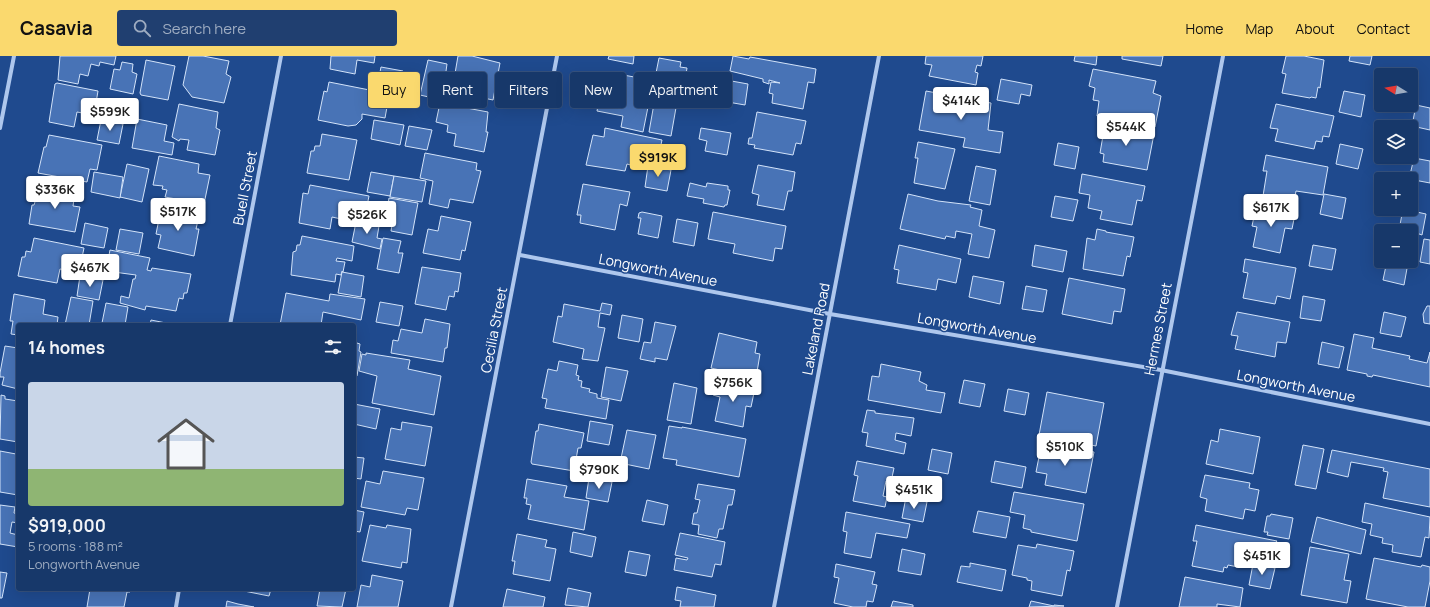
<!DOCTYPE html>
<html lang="en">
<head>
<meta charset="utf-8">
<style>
  :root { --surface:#17386a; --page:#203f70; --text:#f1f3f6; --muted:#9eacc1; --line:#36527e; --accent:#fad96e }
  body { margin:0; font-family:Manrope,sans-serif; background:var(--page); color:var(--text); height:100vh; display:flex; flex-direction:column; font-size:15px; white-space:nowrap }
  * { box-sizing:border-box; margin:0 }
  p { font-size:13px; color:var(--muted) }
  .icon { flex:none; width:22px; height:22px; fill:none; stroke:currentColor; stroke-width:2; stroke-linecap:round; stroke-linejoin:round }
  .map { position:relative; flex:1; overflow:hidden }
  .sheet { position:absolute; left:16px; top:267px; width:340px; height:268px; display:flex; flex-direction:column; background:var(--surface); border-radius:4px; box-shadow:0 4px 16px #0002,0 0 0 1px var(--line) }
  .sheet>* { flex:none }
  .hud { position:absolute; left:368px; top:16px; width:380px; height:36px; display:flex; gap:8px }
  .needle { width:26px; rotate:281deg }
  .tools { position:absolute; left:1374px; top:12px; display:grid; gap:8px }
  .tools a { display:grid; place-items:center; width:44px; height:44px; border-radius:4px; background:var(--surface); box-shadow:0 4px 16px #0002,0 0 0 1px var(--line); font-size:20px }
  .price { position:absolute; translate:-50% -34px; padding:0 9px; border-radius:4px; background:#fff; color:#222; font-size:13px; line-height:26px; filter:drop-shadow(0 1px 2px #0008) }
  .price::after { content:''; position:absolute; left:50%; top:24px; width:12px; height:9px; margin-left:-6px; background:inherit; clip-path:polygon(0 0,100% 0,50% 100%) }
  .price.current { background:var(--accent); color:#111 }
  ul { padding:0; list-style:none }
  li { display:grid; align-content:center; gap:8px; height:212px; padding:0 12px }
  li span { display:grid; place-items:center; height:124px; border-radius:4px; color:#555 }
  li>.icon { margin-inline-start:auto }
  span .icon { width:72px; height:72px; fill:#fffc; stroke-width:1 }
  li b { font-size:17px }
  h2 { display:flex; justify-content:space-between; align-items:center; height:48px; padding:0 12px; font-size:17px }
  .tag { padding:0 14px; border-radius:4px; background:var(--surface); box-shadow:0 4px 16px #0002,0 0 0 1px var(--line); font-size:14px; line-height:36px }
  .tag.current { background:var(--accent); color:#111 }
  header { display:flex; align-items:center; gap:24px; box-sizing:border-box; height:56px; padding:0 20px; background:var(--accent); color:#111 }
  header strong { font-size:19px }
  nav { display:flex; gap:22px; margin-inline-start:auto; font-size:14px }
  .search { width:280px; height:36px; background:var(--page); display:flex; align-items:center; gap:10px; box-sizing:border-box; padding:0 14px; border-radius:4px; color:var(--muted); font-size:15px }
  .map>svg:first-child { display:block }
  .building { fill:#4873b6; stroke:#d3e3f9 }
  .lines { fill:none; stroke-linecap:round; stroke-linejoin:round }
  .street { stroke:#aec7ed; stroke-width:4 }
  .labels { text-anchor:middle; stroke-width:3; stroke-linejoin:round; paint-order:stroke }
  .street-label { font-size:14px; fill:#fff; stroke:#1f4a8e }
</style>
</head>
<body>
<header>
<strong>Casavia</strong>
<div class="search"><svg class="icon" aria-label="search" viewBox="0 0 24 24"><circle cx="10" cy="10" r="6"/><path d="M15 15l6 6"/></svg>Search here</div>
<nav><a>Home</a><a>Map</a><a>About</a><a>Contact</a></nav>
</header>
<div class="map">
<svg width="1430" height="551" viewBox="0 0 1430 551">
  <rect width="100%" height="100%" fill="#1f4a8e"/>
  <g class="building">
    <polygon points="60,0 116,0 114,9 100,6 99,10 91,8 88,20 80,18 78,28 58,24"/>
    <polygon points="189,0 203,0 229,5 226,18 231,21 224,47 192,41 183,29"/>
    <polygon points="331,0 375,0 374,7 357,4 355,18 330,13"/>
    <polygon points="458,0 472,0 500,7 493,44 460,37 462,31 453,29"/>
    <polygon points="609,0 634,0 633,8 608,3"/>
    <polygon points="733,0 749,3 750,1 816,13 814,27 808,26 803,53 772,47 773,38 769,37 771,26 780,27 769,24 769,28 763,26 763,23 730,15"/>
    <polygon points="926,0 983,0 981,10 977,9 975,16 978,17 976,29 929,20 932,9 925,8"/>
    <polygon points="1075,0 1097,0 1096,9 1074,5"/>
    <polygon points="1122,0 1163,0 1161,10 1122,3"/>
    <polygon points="1286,0 1304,0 1324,4 1320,32 1318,31 1316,42 1311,41 1310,42 1282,37 1286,18 1282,17"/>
    <polygon points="1350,0 1372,0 1370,9 1349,5"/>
    <polygon points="659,2 681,6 680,11 687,12 685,24 678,22 677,27 655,22"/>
    <polygon points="146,4 175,10 168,44 141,39 140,37"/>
    <polygon points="428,4 447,8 442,44 420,39"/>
    <polygon points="122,6 133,8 132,16 137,18 133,38 110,33 114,13 120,14"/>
    <polygon points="381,11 403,15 399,35 377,31"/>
    <polygon points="1093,13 1156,25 1153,37 1161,40 1155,71 1097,60 1099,45 1093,44 1095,32 1089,30"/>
    <polygon points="607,16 645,23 641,39 650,41 643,76 621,71 623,60 597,55 602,29 605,29"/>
    <polygon points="1001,23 1032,29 1030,40 1021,38 1019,48 997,44"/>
    <polygon points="726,24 748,28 745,49 722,45"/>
    <polygon points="329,26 400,40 398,52 387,51 385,62 362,58 362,63 356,69 348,70 318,64 324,35 327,36"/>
    <polygon points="57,27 98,35 94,59 77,56 74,71 49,66 55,28"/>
    <polygon points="926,35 991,47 988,74 1003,76 1000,97 963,91 965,82 919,74"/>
    <polygon points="1344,35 1365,39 1361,61 1339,56"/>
    <polygon points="655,42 677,46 671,80 649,76"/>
    <polygon points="440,47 488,56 486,76 488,76 484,96 454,90 456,78 447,76 448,69 436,66"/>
    <polygon points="179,48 218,56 216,72 220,74 215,99 187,94 189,84 180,83 179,85 172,81"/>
    <polygon points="1276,48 1334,60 1329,81 1323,80 1322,86 1316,85 1314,93 1275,85 1278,73 1270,72"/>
    <polygon points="1416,49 1430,52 1430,74 1412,70"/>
    <polygon points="757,56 806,65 801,88 796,87 793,99 754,92 755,89 748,88 749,82 752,82"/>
    <polygon points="137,63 167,69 164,85 174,87 172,99 132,92"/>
    <polygon points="101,64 123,68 119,88 97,84"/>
    <polygon points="374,64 404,69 400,89 371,83"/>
    <polygon points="1105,68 1122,71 1122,73 1154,78 1147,114 1103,106 1104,98 1100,97"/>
    <polygon points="409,70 432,74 427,94 405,90"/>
    <polygon points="605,72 662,84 656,112 647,110 646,113 627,108 625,115 586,109 593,79 604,81"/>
    <polygon points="701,72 731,77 727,99 705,95 707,85 699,83"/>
    <polygon points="322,78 357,84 349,124 307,117 311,95 314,95 315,90 320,90"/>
    <polygon points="49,79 102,89 97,114 90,113 87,126 38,117 44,91 46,91"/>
    <polygon points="918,86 955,93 945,133 914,127 918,102 915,102"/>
    <polygon points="1058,87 1079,91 1075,113 1054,109"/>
    <polygon points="1340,88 1363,93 1358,113 1336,108"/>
    <polygon points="425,97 477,107 476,114 481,115 473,147 450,143 448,152 429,148 433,125 420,122"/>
    <polygon points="1266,99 1328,111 1323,139 1296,135 1294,146 1263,140 1267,115 1263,115"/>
    <polygon points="159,100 199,108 198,117 210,119 204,148 165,141 167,134 162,133 163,130 153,129"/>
    <polygon points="1414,102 1430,105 1430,127 1409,123"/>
    <polygon points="127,108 149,113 142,146 120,141"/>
    <polygon points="758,109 795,116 792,135 788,135 784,154 757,149 759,139 752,137"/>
    <polygon points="648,110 671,114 667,135 645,131"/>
    <polygon points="976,110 996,114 990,149 969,145"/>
    <polygon points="94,116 123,121 120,142 91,136"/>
    <polygon points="371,116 394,120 390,140 367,136"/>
    <polygon points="1082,118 1145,130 1142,145 1137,144 1132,169 1100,163 1102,155 1088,152 1090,139 1079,137"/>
    <polygon points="394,120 426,125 422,146 390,141"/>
    <polygon points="690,127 706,131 707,127 728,130 728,134 730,134 727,149 725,149 724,151 703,147 704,143 687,140"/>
    <polygon points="583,128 630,136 627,150 620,148 615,174 580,167 581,159 577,159"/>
    <polygon points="310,129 369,140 364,165 341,160 341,163 332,161 330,173 299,167 303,137 308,138"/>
    <polygon points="40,130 75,137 73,150 80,151 75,176 29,168 32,149 34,149"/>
    <polygon points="908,138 938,145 971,149 970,151 982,154 979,170 995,174 989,202 968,198 972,178 956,175 955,182 946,180 945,183 900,173"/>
    <polygon points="1324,138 1346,142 1342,163 1320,158"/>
    <polygon points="1055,140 1078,144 1073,165 1051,161"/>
    <polygon points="389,142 418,147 412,179 391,175 393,163 386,161"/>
    <polygon points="1256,151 1295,158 1292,173 1285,172 1280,197 1253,191 1257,171 1252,170"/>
    <polygon points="161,153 199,160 196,173 199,173 194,200 158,192 161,179 156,178"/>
    <polygon points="1403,153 1426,158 1422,179 1411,175 1399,174"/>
    <polygon points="642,156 662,160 658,182 638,178 641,162 638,162 639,157"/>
    <polygon points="713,156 786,170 782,193 775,192 773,205 733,197 735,188 708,183"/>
    <polygon points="441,160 471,166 465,195 462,194 460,204 423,197 428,173 438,175"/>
    <polygon points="677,163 698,167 694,190 673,186"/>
    <polygon points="356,166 379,170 377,182 382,183 380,193 352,186"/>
    <polygon points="85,167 108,172 104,192 81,188"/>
    <polygon points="120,173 143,177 139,198 116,194"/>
    <polygon points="1097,173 1106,175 1106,176 1134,181 1130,201 1127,200 1123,220 1083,213 1087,182 1095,184"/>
    <polygon points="302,180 354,190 352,205 337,202 336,205 345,206 343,216 342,215 341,219 336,218 335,226 291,219 293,196 296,195 297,189 300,189"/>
    <polygon points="34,182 84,192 79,216 60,213 57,227 18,220 22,201 25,201 26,195 31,196"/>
    <polygon points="383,182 401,185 398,197 403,197 399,217 377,213"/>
    <polygon points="1424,183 1430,184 1430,208 1420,206"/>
    <polygon points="899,189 961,203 956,227 938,223 936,234 897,227 899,214 894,213"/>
    <polygon points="1035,189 1067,195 1063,216 1032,210"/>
    <polygon points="1313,189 1336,193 1332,214 1309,210"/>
    <polygon points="110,194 150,202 147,214 151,215 152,212 191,218 187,237 184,237 183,243 179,242 176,255 146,250 145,254 120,247 121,240 129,242 133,223 135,223 136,219 106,215"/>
    <polygon points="1245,203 1296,212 1290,243 1277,240 1275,248 1243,242 1248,217 1243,216"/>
    <polygon points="1387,205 1408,207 1404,229 1383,224"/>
    <polygon points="422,211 461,217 458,236 455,235 454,241 449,240 446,254 415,248"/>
    <polygon points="342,216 364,220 361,241 338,237"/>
    <polygon points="80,220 103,224 99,244 77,240"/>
    <polygon points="973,220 1004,226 1000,248 969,241"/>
    <polygon points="1069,222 1125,233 1121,256 1114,255 1112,268 1062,258"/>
    <polygon points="1026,230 1047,234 1043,256 1022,253"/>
    <polygon points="286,237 329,245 330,238 365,243 361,264 323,256 321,269 280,269"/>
    <polygon points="14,238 45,244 43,258 58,261 57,269 18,269 18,279 11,278 13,265 10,265"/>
    <polygon points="1303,240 1325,244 1321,265 1300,262"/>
    <polygon points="71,241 93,245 89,269 65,269"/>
    <polygon points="380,246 403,250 399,270 376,266"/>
    <polygon points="106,247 128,251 125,269 102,267"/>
    <polygon points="602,247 612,249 610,259 600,257 598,271 605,272 598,305 582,303 584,293 553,286 558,260 562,261 564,248 600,255"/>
    <polygon points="1427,250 1430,250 1430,268 1424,267 1423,258"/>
    <polygon points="1237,256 1290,266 1286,287 1277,286 1275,301 1235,293 1238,280 1231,279"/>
    <polygon points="1384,256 1406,261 1401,281 1380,277"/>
    <polygon points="622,259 643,263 639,286 618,282"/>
    <polygon points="425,263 450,268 447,292 445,292 443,306 391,297 393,284 398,285 401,273 422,277"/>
    <polygon points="151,264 176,269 150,269"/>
    <polygon points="655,266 676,270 667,304 655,302 655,306 640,303 644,286 651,287"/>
    <polygon points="719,277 757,286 755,297 760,298 756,322 711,312"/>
    <polygon points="1354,278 1374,282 1372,292 1410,300 1409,303 1427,307 1430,296 1430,331 1373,319 1372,321 1367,320 1367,318 1347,314"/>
    <polygon points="354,286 360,288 359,295 361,296 357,320 354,319"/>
    <polygon points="1322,286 1344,291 1339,312 1318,308"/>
    <polygon points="5,290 18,292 18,333 2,329 4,321 0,321 0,317"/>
    <polygon points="366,297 410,304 408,313 441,320 434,359 372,347 377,320 359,315 362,298 366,299"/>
    <polygon points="559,305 578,309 576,319 579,320 578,324 582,325 581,331 590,333 589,336 597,338 597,342 609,344 606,363 545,352 547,343 542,342 548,313 557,315"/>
    <polygon points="881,308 921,316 919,325 927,329 926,334 945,337 941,357 868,344 872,320 879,321"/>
    <polygon points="606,311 628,315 621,345 601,341"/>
    <polygon points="964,324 985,328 980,351 959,347"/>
    <polygon points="716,325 755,332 751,351 746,350 743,371 715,365 720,341 713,339"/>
    <polygon points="674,327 697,332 691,368 667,364"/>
    <polygon points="1008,333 1029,337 1025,359 1004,355"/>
    <polygon points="1047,336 1104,347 1096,390 1039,379"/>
    <polygon points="1,339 5,340 5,343 18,345 18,386 0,383"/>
    <polygon points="354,348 380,353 376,373 354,368"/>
    <polygon points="867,354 875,355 875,357 914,362 911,380 896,377 895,384 906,387 904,398 866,390 868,377 862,376"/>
    <polygon points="590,365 613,369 609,389 587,385"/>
    <polygon points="402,366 432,371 425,410 385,403 391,372 401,374"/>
    <polygon points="539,368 584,377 581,392 578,392 574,415 532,408 531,406 536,375 538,375"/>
    <polygon points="669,370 682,372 682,371 746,383 739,421 676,409 677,404 663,402"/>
    <polygon points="1220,373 1260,381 1253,418 1206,408 1211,384 1218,386"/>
    <polygon points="627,374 656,379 649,413 620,407"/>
    <polygon points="1042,386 1094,396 1086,437 1045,429 1047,418 1036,416"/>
    <polygon points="1303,389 1324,393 1316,433 1295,429"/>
    <polygon points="932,393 952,397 948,418 928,414"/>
    <polygon points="1332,394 1430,413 1430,451 1383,442 1388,416 1383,415 1384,412 1351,406 1348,421 1327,416"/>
    <polygon points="0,395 16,398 16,401 18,401 18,439 0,436"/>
    <polygon points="354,401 364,402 361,423 354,422"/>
    <polygon points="857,405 894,412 891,426 886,425 883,440 887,441 885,451 853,445 858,420 854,419"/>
    <polygon points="995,405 1026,411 1022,432 991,426"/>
    <polygon points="383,415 424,422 418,454 407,452 405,459 361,451 366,425 380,428"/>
    <polygon points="1205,419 1250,427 1249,432 1259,434 1255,455 1245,453 1243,463 1205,455 1207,443 1200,441"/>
    <polygon points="589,422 612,426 608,446 586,442"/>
    <polygon points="527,423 567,430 564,441 589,445 584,474 528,463 531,449 526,448 527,442 524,442"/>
    <polygon points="698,428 735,434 732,449 728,449 723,473 719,473 717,482 698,478 699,469 692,468 694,457 697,457 700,444 695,443"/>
    <polygon points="1014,436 1084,448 1077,485 1031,476 1031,474 1023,472 1025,459 1010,456"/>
    <polygon points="906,441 927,446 923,466 902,462"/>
    <polygon points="647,444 668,449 664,469 642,465"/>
    <polygon points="1365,447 1430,461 1429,482 1425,481 1421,501 1392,496 1393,489 1382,487 1383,482 1370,479 1372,468 1362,466"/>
    <polygon points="0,449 15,451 14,457 18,458 18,467 12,466 10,477 18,479 18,491 0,488"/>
    <polygon points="354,454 364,456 360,476 354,475"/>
    <polygon points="978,455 1010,461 1006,482 973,476"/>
    <polygon points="846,456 910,468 907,482 876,477 871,502 844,497 847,476 843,475"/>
    <polygon points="1271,458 1293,462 1289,483 1267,479 1268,476 1264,476 1267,460 1270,460"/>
    <polygon points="1317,461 1366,474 1361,498 1311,486"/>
    <polygon points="370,469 386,472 387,469 411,473 407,507 402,506 401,512 362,505"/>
    <polygon points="1196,469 1277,485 1276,486 1280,487 1277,503 1244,498 1242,507 1239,507 1238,511 1228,509 1227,512 1224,511 1223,516 1192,510 1197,485 1193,485"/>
    <polygon points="573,476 596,481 592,501 570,496"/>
    <polygon points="680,477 725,486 721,509 715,508 712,521 674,514 676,502 687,504 688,502 675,499"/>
    <polygon points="517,478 547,484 545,491 556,493 550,525 513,518 515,505 512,505"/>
    <polygon points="1037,488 1074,495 1070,515 1067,514 1062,540 1031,534 1032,525 1027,524 1027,522 1012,519 1018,489 1036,492"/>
    <polygon points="1310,491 1349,498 1344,524 1351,525 1347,547 1301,539"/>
    <polygon points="902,493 925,498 921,519 898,515"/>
    <polygon points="629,495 650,499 646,520 625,516"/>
    <polygon points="1374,502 1421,511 1422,509 1430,511 1430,525 1425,551 1408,551 1366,543"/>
    <polygon points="970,507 1006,514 1002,535 957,526 961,510 970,511"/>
    <polygon points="836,508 875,516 872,528 877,529 873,546 867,545 866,551 853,551 834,547 839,522 834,521"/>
    <polygon points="1253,508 1275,512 1270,533 1249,529"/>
    <polygon points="0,516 7,517 2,542 0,542"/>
    <polygon points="372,519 403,525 398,551 357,551 361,529 370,531"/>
    <polygon points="1185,521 1243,532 1240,551 1217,548 1217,551 1179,551"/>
    <polygon points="677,531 716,539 714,551 680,551 681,545 675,544"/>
    <polygon points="568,532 591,537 588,551 565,549"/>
    <polygon points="90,533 131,533 130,536 127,536 124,551 87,551"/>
    <polygon points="234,533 271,533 269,540"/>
    <polygon points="320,533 346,533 342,551 317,550"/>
    <polygon points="507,533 545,541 543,551 503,551"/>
    <polygon points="227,545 238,548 254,551 226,551"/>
    <polygon points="893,545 913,549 913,551 891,551"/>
    <polygon points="1031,545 1054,550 1054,549 1064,550 1029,551"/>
  </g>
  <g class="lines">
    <g class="street">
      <polyline points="0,72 14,0"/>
      <polyline points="520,199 830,258 1161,314 1430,368"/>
      <polyline points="230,269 281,0"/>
      <polyline points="176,551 179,533"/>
      <polyline points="451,551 557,0"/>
      <polyline points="774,551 879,0"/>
      <polyline points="1117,551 1223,0"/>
    </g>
  </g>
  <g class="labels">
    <g class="street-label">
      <text transform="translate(245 132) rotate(-79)" y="5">Buell Street</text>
      <text transform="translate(658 214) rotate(11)" y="5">Longworth Avenue</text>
      <text transform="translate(977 272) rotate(10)" y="5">Longworth Avenue</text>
      <text transform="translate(816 273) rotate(-79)" y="5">Lakeland Road</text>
      <text transform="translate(1158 273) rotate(-79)" y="5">Hermes Street</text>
      <text transform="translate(494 274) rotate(-79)" y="5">Cecilia Street</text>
      <text transform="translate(1296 330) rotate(11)" y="5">Longworth Avenue</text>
    </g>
  </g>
</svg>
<div class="tools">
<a><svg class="needle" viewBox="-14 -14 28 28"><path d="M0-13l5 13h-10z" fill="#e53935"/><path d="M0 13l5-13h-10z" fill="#9eacc1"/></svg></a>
<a><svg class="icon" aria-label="layers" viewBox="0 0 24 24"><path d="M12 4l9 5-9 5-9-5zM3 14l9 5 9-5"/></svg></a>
<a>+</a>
<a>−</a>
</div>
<b class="price" style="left:961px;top:65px">$414K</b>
<b class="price" style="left:110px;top:76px">$599K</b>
<b class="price" style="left:1126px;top:91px">$544K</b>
<b class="price current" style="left:658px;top:122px">$919K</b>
<b class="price" style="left:55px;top:154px">$336K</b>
<b class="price" style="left:1271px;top:172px">$617K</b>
<b class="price" style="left:178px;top:176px">$517K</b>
<b class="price" style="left:367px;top:179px">$526K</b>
<b class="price" style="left:90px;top:232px">$467K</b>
<b class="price" style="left:733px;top:347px">$756K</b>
<b class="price" style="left:1065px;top:411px">$510K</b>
<b class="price" style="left:599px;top:434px">$790K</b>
<b class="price" style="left:914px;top:454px">$451K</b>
<b class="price" style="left:1262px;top:520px">$451K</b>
<div class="hud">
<a class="tag current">Buy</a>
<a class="tag">Rent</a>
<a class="tag">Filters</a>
<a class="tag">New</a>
<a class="tag">Apartment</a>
</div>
<section class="sheet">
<h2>14 homes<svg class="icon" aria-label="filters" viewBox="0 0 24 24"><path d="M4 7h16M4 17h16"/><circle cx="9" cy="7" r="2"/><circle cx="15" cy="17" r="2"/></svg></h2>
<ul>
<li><span style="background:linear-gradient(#c9d6e8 70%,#8fb573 0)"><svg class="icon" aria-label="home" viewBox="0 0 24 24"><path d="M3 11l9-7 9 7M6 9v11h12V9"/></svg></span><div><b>$919,000</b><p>5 rooms · 188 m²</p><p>Longworth Avenue</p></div></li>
</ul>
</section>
</div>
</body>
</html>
